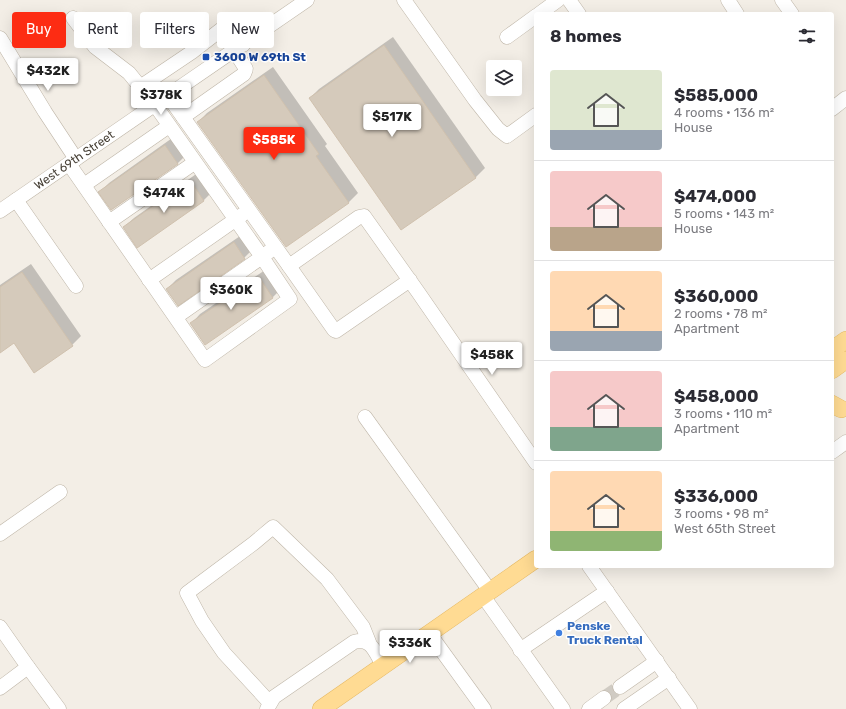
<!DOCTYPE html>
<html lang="en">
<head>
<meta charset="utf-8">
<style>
  :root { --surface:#fff; --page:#f7f7f7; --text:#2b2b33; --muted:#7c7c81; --line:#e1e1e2; --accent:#fd2c13 }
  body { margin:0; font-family:Rubik,sans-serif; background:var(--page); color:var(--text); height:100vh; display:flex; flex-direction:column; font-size:15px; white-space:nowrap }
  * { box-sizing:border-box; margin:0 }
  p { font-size:13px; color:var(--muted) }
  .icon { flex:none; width:22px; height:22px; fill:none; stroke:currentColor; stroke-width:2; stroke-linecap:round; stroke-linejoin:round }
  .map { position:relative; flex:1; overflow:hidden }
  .details { position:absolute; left:534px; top:12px; width:300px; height:556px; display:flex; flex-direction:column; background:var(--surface); border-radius:4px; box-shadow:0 4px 16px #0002 }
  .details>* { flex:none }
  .hud { position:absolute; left:12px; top:12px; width:380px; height:36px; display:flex; gap:8px }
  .controls { position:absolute; left:486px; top:60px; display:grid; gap:8px }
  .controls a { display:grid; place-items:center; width:36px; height:36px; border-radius:4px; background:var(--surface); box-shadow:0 4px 16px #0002; font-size:20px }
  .price { position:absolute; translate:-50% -34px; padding:0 9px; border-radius:4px; background:#fff; color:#222; font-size:13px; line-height:26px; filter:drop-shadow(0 1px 2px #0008) }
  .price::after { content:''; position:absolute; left:50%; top:24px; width:12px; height:9px; margin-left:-6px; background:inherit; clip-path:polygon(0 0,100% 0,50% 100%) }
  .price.current { background:var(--accent); color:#fff }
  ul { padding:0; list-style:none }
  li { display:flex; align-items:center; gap:12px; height:100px; padding:0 16px }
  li+li { border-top:1px solid var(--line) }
  li span { display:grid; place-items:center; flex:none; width:112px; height:80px; border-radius:4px; color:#555 }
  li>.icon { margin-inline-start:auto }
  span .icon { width:48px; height:48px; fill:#fffc; stroke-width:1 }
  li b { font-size:17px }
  h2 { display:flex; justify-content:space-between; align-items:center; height:48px; padding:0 16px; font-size:17px }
  .tag { padding:0 14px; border-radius:4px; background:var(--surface); box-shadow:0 4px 16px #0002; font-size:14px; line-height:36px }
  .tag.current { background:var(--accent); color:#fff }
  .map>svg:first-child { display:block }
  .shadow { fill:#0003 }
  .building { fill:#d5cabb; stroke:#d0c1ae }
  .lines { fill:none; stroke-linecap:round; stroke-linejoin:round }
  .minor-tunnel { stroke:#d0cbc3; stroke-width:14; stroke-dasharray:14 7; stroke-linecap:butt }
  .minor-casing { stroke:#bfb6a8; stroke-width:15 }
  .major-casing { stroke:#e5b862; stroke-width:18 }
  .minor { stroke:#fff; stroke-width:14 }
  .major { stroke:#ffdb93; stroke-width:17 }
  .transit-dot { fill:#1a4fb4; stroke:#fff; stroke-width:1.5 }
  .shop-dot { fill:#3f7fe0; stroke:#fff; stroke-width:1.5 }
  .labels { text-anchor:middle; stroke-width:3; stroke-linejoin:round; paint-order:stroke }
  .transit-label { font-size:12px; font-weight:bold; fill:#164399; stroke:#fff; text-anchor:start }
  .street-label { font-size:12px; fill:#463f35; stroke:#fff }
  .shop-label { font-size:12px; font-weight:bold; fill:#366cbe; stroke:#fff; text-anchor:start }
</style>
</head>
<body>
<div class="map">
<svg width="846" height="709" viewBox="0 0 846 709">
  <rect width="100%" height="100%" fill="#f3eee6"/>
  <g class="shadow">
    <polygon points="393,37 485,168 476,177 401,229 310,98 319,89"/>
    <polygon points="273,67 327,144 325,146 358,193 349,202 286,246 198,122 207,113"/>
    <polygon points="175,136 187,154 178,163 112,209 100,192 109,183"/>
    <polygon points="199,172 213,191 204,200 138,246 124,227 134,218"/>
    <polygon points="243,234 253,249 244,258 178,304 167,289 176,280"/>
    <polygon points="31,264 81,336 72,345 14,342 0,352 0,285"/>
    <polygon points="268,268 282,288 273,297 205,343 191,324 200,314"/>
  </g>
  <g class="building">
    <polygon points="384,45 476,178 401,230 309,98"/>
    <polygon points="264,75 319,154 316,156 349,203 286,247 197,122"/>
    <polygon points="165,145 178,164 111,210 98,192"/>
    <polygon points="190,180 204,201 137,248 123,227"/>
    <polygon points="234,242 245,259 178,306 166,289"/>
    <polygon points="22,272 73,346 34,373 14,343 0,353 0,287"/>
    <polygon points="259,277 273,298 205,345 190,323"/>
  </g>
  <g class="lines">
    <polyline class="minor-tunnel" points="604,698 620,687"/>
    <defs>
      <g id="minor">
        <polyline points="404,0 475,100 498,129 507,136 536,115"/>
        <polyline points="569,0 579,14"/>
        <polyline points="728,0 737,14"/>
        <polyline points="782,0 792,14"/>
        <polyline points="539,14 558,0"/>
        <polyline points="73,18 95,47 129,73 155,105 262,257 176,317"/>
        <polyline points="507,37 536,16"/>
        <polyline points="0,38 45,112 76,159"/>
        <polyline points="140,87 192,52 223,28 228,28 243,45"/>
        <polyline points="168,96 289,266"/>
        <polyline points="832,109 846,98"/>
        <polyline points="183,117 244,74 246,69 234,50"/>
        <polyline points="69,164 205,360 290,299 262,257 275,247"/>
        <polyline points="84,185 169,126"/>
        <polyline points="16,200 76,286"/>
        <path id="s1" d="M0,211l307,-211"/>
        <polyline points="109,222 194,163"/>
        <polyline points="149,280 242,215"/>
        <polyline points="410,280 336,331 334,330 289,266 359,217 364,216 418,292 536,463"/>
        <polyline points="365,417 490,591"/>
        <polyline points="832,452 846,442"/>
        <polyline points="0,534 60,492"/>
        <polyline points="589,566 690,709"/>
        <polyline points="483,596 563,709"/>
        <polyline points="0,627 28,667 0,688"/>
        <polyline points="429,633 484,709"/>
        <polyline points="520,650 607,591"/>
        <polyline points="28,667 59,709"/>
        <polyline points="620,687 657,661"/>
        <polyline points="270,703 224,653 202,621 187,593 254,543 273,527 327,579 363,627 369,642"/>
        <path d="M267,709l7,-12 80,-55c17,-5 21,10 29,23"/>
        <polyline points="589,709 604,698"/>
        <polyline points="624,709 669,678"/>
      </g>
      <g id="major">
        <polyline points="832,350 846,340"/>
        <polyline points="832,370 846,360"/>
        <polyline points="832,404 841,409"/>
        <polyline points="321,709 536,559"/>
      </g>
    </defs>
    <use href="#minor" class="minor-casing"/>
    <use href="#major" class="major-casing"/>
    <use href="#minor" class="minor"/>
    <use href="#major" class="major"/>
  </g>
  <rect class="transit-dot" x="202" y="53" width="8" height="8" rx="2"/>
  <circle class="shop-dot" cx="559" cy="633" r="4"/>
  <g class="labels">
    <g class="transit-label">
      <text x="214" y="61">3600 W 69th St</text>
    </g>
    <g class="street-label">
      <text dy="4" stroke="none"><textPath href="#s1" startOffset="90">West 69th Street</textPath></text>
    </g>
    <g class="shop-label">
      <text x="567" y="630">Penske<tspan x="567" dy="14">Truck Rental</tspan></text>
    </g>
  </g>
</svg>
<div class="controls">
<a><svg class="icon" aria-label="layers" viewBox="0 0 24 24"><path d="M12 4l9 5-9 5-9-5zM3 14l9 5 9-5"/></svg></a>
</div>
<b class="price" style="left:48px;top:92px">$432K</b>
<b class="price" style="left:161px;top:116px">$378K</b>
<b class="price" style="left:392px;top:138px">$517K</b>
<b class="price current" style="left:274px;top:161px">$585K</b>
<b class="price" style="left:164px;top:214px">$474K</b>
<b class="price" style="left:231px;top:311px">$360K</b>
<b class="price" style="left:492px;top:376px">$458K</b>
<b class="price" style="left:410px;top:664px">$336K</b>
<div class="hud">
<a class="tag current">Buy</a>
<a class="tag">Rent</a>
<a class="tag">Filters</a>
<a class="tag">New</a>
</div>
<section class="details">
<h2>8 homes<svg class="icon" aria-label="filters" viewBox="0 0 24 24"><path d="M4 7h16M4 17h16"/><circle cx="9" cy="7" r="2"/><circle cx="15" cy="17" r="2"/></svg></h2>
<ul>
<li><span style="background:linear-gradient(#dfe7d0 75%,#9aa5b1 0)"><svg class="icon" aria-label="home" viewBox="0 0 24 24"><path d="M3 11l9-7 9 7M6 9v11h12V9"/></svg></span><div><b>$585,000</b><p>4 rooms · 136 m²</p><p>House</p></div></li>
<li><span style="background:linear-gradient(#f6c9c9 70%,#b9a48a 0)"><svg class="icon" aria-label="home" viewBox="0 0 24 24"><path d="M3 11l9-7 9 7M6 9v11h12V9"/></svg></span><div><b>$474,000</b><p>5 rooms · 143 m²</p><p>House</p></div></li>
<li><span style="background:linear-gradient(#ffd9b3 75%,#9aa5b1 0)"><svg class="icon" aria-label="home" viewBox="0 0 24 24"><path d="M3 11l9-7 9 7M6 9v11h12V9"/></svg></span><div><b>$360,000</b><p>2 rooms · 78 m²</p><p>Apartment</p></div></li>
<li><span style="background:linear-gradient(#f6c9c9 70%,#7fa58c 0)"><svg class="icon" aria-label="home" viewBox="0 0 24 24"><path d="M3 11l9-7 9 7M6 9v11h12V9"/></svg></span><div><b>$458,000</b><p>3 rooms · 110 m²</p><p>Apartment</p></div></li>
<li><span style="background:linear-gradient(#ffd9b3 75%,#8fb573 0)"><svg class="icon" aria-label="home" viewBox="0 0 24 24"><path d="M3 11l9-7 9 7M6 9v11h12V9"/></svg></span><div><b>$336,000</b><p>3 rooms · 98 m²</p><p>West 65th Street</p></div></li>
</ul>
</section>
</div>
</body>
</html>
